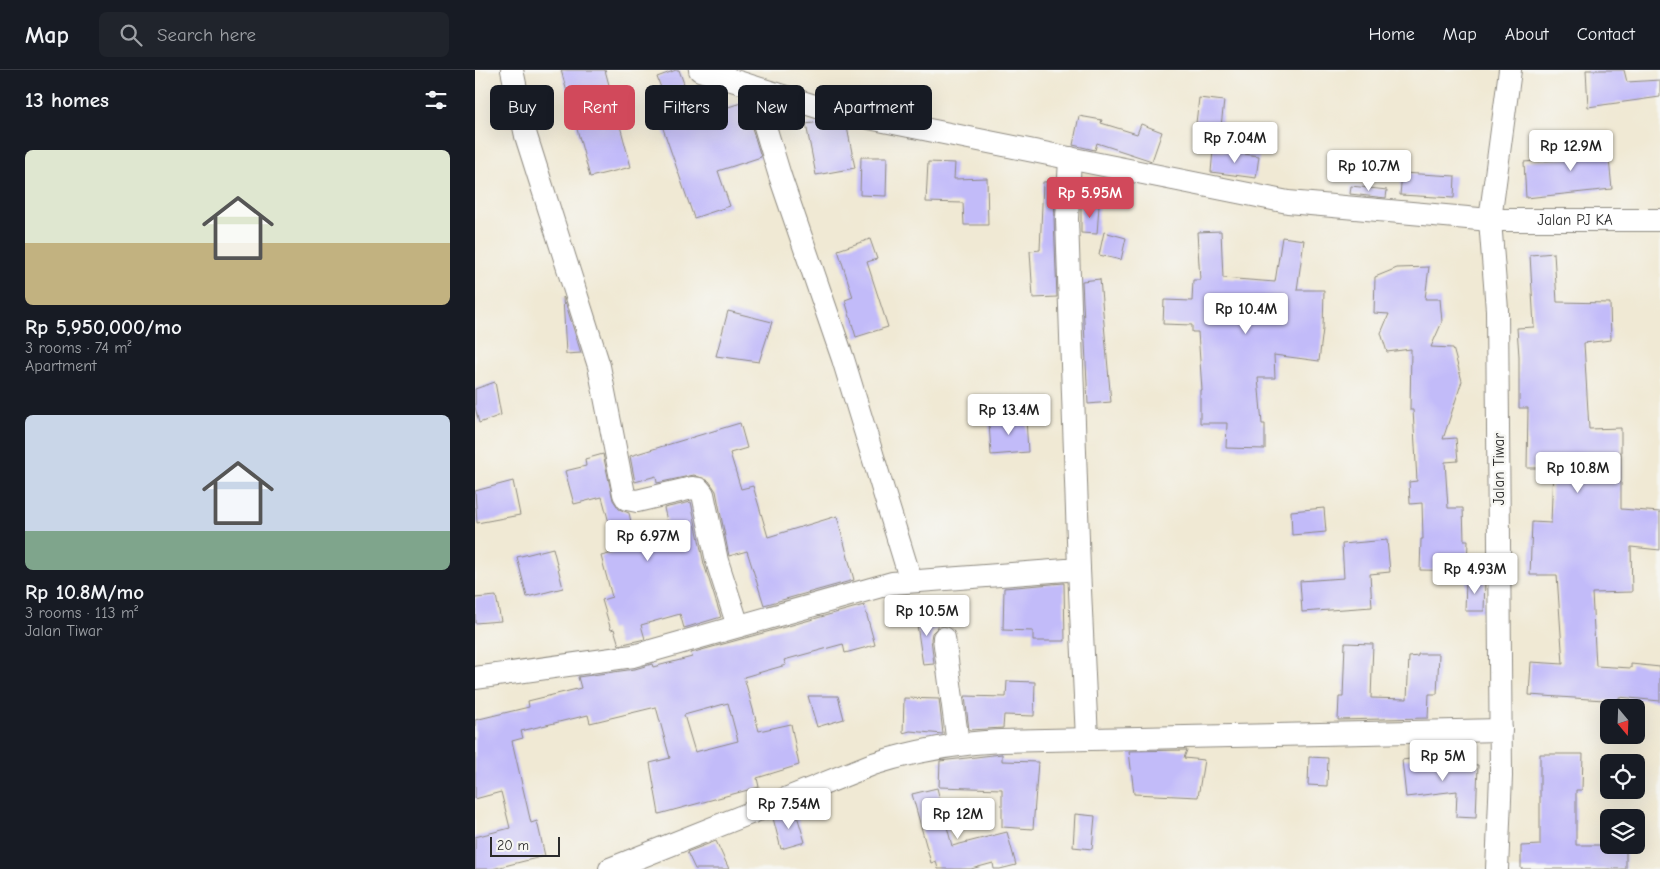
<!DOCTYPE html>
<html lang="en">
<head>
<meta charset="utf-8">
<style>
  :root { --surface:#171b24; --page:#20242c; --text:#f1f3f6; --muted:#9ea1a6; --line:#363941; --accent:#d1495b }
  body { margin:0; font-family:"Comic Neue",sans-serif; background:var(--page); color:var(--text); height:100vh; display:flex; flex-direction:column; font-size:19px; white-space:nowrap }
  * { box-sizing:border-box; margin:0 }
  p { font-size:16px; color:var(--muted) }
  .icon { flex:none; width:28px; height:28px; fill:none; stroke:currentColor; stroke-width:2; stroke-linecap:round; stroke-linejoin:round }
  .map { position:relative; flex:1; overflow:hidden }
  .sheet { display:flex; flex-direction:column; background:var(--surface); width:475px }
  .sheet>* { flex:none }
  .banner { position:absolute; left:15px; top:15px; width:475px; height:45px; display:flex; gap:10px }
  .needle { width:32px; rotate:161deg }
  .tools { position:absolute; left:1125px; top:629px; display:grid; gap:10px }
  .tools a { display:grid; place-items:center; width:45px; height:45px; border-radius:8px; background:var(--surface); box-shadow:0 5px 20px #0002; font-size:25px }
  .scale { position:absolute; left:15px; bottom:12px; width:70px; box-sizing:border-box; padding-left:5px; border:2px solid #2b2b2b; border-top:0; font-size:14px; line-height:18px; white-space:nowrap; color:#2b2b2b; -webkit-text-stroke:4px #f6f6f2; paint-order:stroke }
  .price { position:absolute; translate:-50% -42px; padding:0 11px; border-radius:5px; background:#fff; color:#222; font-size:16px; line-height:32px; filter:drop-shadow(0 1px 2px #0008) }
  .price::after { content:''; position:absolute; left:50%; top:30px; width:15px; height:11px; margin-left:-8px; background:inherit; clip-path:polygon(0 0,100% 0,50% 100%) }
  .price.on { background:var(--accent); color:#fff }
  ul { padding:0; list-style:none }
  li { display:grid; align-content:center; gap:10px; height:265px; padding:0 25px }
  li span { display:grid; place-items:center; height:155px; border-radius:8px; color:#555 }
  li>.icon { margin-inline-start:auto }
  span .icon { width:90px; height:90px; fill:#fffc; stroke-width:1 }
  li b { font-size:21px }
  h2 { display:flex; justify-content:space-between; align-items:center; height:60px; padding:0 25px; font-size:21px }
  .chip { padding:0 18px; border-radius:8px; background:var(--surface); box-shadow:0 5px 20px #0002; font-size:18px; line-height:45px }
  .chip.on { background:var(--accent); color:#fff }
  header { display:flex; align-items:center; gap:30px; box-sizing:border-box; height:70px; padding:0 25px; background:var(--surface); border-bottom:1px solid var(--line) }
  header strong { font-size:24px }
  nav { display:flex; gap:28px; margin-inline-start:auto; font-size:18px }
  .search { width:350px; height:45px; background:var(--page); display:flex; align-items:center; gap:12px; box-sizing:border-box; padding:0 18px; border-radius:8px; color:var(--muted); font-size:19px }
  main { display:flex; flex:1; min-height:0 }
  .map>svg:first-child { display:block }
  .building { fill:#c2bbf9; fill-rule:evenodd }
  .lines { fill:none; stroke-linecap:round; stroke-linejoin:round }
  .street-casing { stroke:#8e8a80; stroke-width:24 }
  .street { stroke:#fff; stroke-width:22 }
  .labels { text-anchor:middle; stroke-width:5; stroke-linejoin:round; paint-order:stroke }
  .street-label { font-size:15px; fill:#2b2b2b; stroke:#f6f6f2 }
</style>
</head>
<body>
<header>
<strong>Map</strong>
<div class="search"><svg class="icon" aria-label="search" viewBox="0 0 24 24"><circle cx="10" cy="10" r="6"/><path d="M15 15l6 6"/></svg>Search here</div>
<nav><a>Home</a><a>Map</a><a>About</a><a>Contact</a></nav>
</header>
<main>
<section class="sheet">
<h2>13 homes<svg class="icon" aria-label="filters" viewBox="0 0 24 24"><path d="M4 7h16M4 17h16"/><circle cx="9" cy="7" r="2"/><circle cx="15" cy="17" r="2"/></svg></h2>
<ul>
<li><span style="background:linear-gradient(#dfe7d0 60%,#c2b280 0)"><svg class="icon" aria-label="home" viewBox="0 0 24 24"><path d="M3 11l9-7 9 7M6 9v11h12V9"/></svg></span><div><b>Rp 5,950,000/mo</b><p>3 rooms · 74 m²</p><p>Apartment</p></div></li>
<li><span style="background:linear-gradient(#c9d6e8 75%,#7fa58c 0)"><svg class="icon" aria-label="home" viewBox="0 0 24 24"><path d="M3 11l9-7 9 7M6 9v11h12V9"/></svg></span><div><b>Rp 10.8M/mo</b><p>3 rooms · 113 m²</p><p>Jalan Tiwar</p></div></li>
</ul>
</section>
<div class="map">
<svg width="1185" height="799" viewBox="0 0 1185 799">
  <rect width="100%" height="100%" fill="#f6f6f2"/>
  <filter id="ink" filterUnits="userSpaceOnUse"><feTurbulence type="fractalNoise" baseFrequency=".02" numOctaves="2"/><feDisplacementMap in="SourceGraphic" scale="10" xChannelSelector="R" yChannelSelector="G"/><feConvolveMatrix kernelMatrix="1 2 1 2 8 2 1 2 1" color-interpolation-filters="sRGB"/></filter>
  <filter id="wash" filterUnits="userSpaceOnUse"><feTurbulence type="fractalNoise" baseFrequency=".0096" numOctaves="4" result="noise"/><feDisplacementMap in="SourceGraphic" scale="20" xChannelSelector="R" yChannelSelector="G"/><feGaussianBlur stdDeviation="1.12" result="paint"/><feColorMatrix in="noise" values="0 0 0 0 0 0 0 0 0 0 0 0 0 0 0 0 0 1.4 0 .05"/><feComposite in="paint" operator="in"/></filter>
  <g filter="url(#wash)">
    <rect width="100%" height="100%" fill="#f0e9d4"/>
    <g id="blocks">
      <g class="building">
        <polygon points="86,0 130,0 156,97 115,107"/>
        <polygon points="201,0 204,0 216,33 220,32 225,46 269,32 286,87 243,101 255,136 219,148 183,44 194,40 182,7"/>
        <polygon points="1111,0 1149,0 1152,12 1185,10 1185,27 1113,37"/>
        <polygon points="724,28 749,31 746,56 721,53"/>
        <polygon points="604,46 627,50 626,53 662,64 666,54 687,62 677,91 622,73 620,80 598,75"/>
        <polygon points="345,52 372,57 380,98 341,105 331,54"/>
        <polygon points="1132,69 1137,119 1051,128 1049,92 1098,88 1096,72"/>
        <polygon points="738,80 784,86 781,108 736,102"/>
        <polygon points="386,87 412,87 411,126 385,125"/>
        <polygon points="453,92 480,93 479,109 512,108 513,155 489,155 488,133 451,132"/>
        <polygon points="927,103 980,106 979,128 925,125"/>
        <polygon points="581,111 579,149 582,227 558,228 555,181 565,180 568,112"/>
        <polygon points="876,116 912,120 911,128 875,124"/>
        <polygon points="606,135 624,136 622,164 606,163"/>
        <polygon points="746,161 748,208 800,212 807,167 829,170 822,220 849,220 848,259 844,291 799,285 800,308 783,308 787,354 790,354 790,379 751,378 752,353 725,353 725,320 727,320 723,262 717,262 717,255 688,254 689,230 717,231 718,210 725,210 722,162"/>
        <polygon points="629,162 651,168 646,190 624,185"/>
        <polygon points="395,169 402,189 392,192 413,257 381,267 370,230 378,227 363,180"/>
        <polygon points="1079,183 1082,232 1135,233 1136,270 1109,273 1114,359 1146,358 1146,439 1185,442 1185,480 1156,477 1157,522 1117,523 1121,596 1156,598 1156,594 1185,597 1185,631 1144,627 1144,631 1054,625 1056,592 1088,594 1082,505 1055,505 1057,452 1076,453 1078,398 1052,398 1053,338 1044,338 1044,286 1042,258 1059,257 1055,185"/>
        <polygon points="954,197 950,229 965,229 967,252 956,277 978,278 987,311 968,369 981,368 983,391 970,392 973,438 988,438 989,470 993,470 992,501 945,500 946,469 948,469 947,433 935,434 934,412 942,411 938,340 935,340 936,279 912,282 906,263 914,244 899,243 900,207 922,198"/>
        <polygon points="625,209 636,332 613,334 607,211"/>
        <polygon points="88,227 89,228 106,283 91,284"/>
        <polygon points="253,241 297,252 284,292 241,286"/>
        <polygon points="20,312 26,345 4,353 0,337 0,319"/>
        <polygon points="551,348 553,382 516,385 514,351"/>
        <polygon points="265,353 272,378 255,383 266,419 278,416 293,467 362,446 379,510 289,535 272,481 254,486 241,421 234,411 219,405 182,413 181,406 160,412 155,386"/>
        <polygon points="128,384 138,430 144,439 154,443 158,461 192,451 189,438 216,432 229,494 246,547 209,558 205,544 166,555 170,569 144,575 139,559 136,560 127,530 137,527 126,486 142,482 127,427 99,434 90,401 111,396 110,389"/>
        <polygon points="38,411 45,445 2,453 0,421"/>
        <polygon points="849,438 851,462 817,465 816,441"/>
        <polygon points="912,470 915,502 895,504 897,537 827,542 825,511 869,508 867,474"/>
        <polygon points="78,478 88,518 52,527 42,487"/>
        <polygon points="991,509 1010,509 1009,541 990,541"/>
        <polygon points="589,513 590,571 558,571 558,561 528,560 529,518"/>
        <polygon points="21,526 26,551 0,553 0,528"/>
        <path d="M389,535l11,40 -30,8 -2,-9 -59,16 2,5 -42,12 15,54 32,-7 8,41 -42,13 2,9 -100,27 -9,-51 20,-5 -14,-51 -66,16 -2,-8 -67,16 2,7 -11,3 19,82 6,-2 8,35 -53,13h-17v-32l35,-9 -9,-36 -26,7v-79l54,-13 -1,-6 53,-13 -3,-11 57,-8 17,-5 1,3 39,-10 -1,-4zM253,633l10,38 -43,11 -11,-37z"/>
        <polygon points="461,543 463,557 457,563 456,569 459,594 448,595 441,548"/>
        <polygon points="870,573 898,574 896,628 932,629 934,587 943,586 943,584 964,584 962,624 954,624 953,648 863,650 864,627 868,627"/>
        <polygon points="532,611 560,612 559,646 529,645 528,658 494,660 490,626 531,627"/>
        <polygon points="333,626 363,626 369,649 342,657"/>
        <polygon points="429,628 464,629 468,664 435,661 428,663"/>
        <polygon points="712,680 709,688 729,690 723,727 659,724 654,681"/>
        <polygon points="527,684 527,691 563,692 558,759 527,757 527,719 464,717 465,691"/>
        <polygon points="1065,684 1108,684 1107,720 1101,720 1101,775 1151,775 1151,799 1046,799 1046,776 1065,775"/>
        <polygon points="967,685 968,693 1003,695 1001,748 981,747 982,721 931,727 927,690"/>
        <polygon points="834,687 853,688 852,716 833,715"/>
        <polygon points="462,718 477,776 532,762 541,795 525,799 519,799 518,793 496,799 463,799 461,791 456,793 437,724"/>
        <polygon points="320,739 330,772 306,779 298,748"/>
        <polygon points="600,744 620,746 617,779 598,777"/>
        <polygon points="241,771 254,799 220,799 212,782"/>
      </g>
    </g>
  </g>
  <g filter="url(#ink)">
    <use href="#blocks" fill-opacity="0" stroke="#8e8a80" stroke-width="1"/>
    <g class="lines">
      <defs>
        <g id="street">
          <polyline points="37,0 51,66 124,296 149,424 152,429 162,431 217,418 224,419 228,424 242,491 263,556"/>
          <path id="s1" d="M225,0l124,39 464,93 202,18h170"/>
          <polyline points="278,17 305,106 368,289 436,511"/>
          <polyline points="604,499 612,669"/>
          <polyline points="469,568 483,674"/>
          <polyline points="0,608 158,586 417,513 604,499 592,149 595,88"/>
          <path d="M135,799l263,-105c42,-13 84,-21 128,-23l500,-11"/>
          <polyline points="1022,799 1026,706 1022,240 1015,150 1035,0"/>
        </g>
      </defs>
      <use href="#street" class="street-casing"/>
      <use href="#street" class="street"/>
    </g>
  </g>
  <g class="labels">
    <g class="street-label">
      <text dy="5" stroke="none"><textPath href="#s1" startOffset="891">Jalan PJ KA</textPath></text>
      <text transform="translate(1024 399) rotate(-90)" y="5">Jalan Tiwar</text>
    </g>
  </g>
</svg>
<div class="tools">
<a><svg class="needle" viewBox="-14 -14 28 28"><path d="M0-13l5 13h-10z" fill="#e53935"/><path d="M0 13l5-13h-10z" fill="#9ea1a6"/></svg></a>
<a><svg class="icon" aria-label="locate" viewBox="0 0 24 24"><circle cx="12" cy="12" r="6"/><path d="M12 2v4M12 18v4M2 12h4M18 12h4"/></svg></a>
<a><svg class="icon" aria-label="layers" viewBox="0 0 24 24"><path d="M12 4l9 5-9 5-9-5zM3 14l9 5 9-5"/></svg></a>
</div>
<div class="scale">20 m</div>
<b class="price" style="left:760px;top:94px">Rp 7.04M</b>
<b class="price" style="left:1096px;top:102px">Rp 12.9M</b>
<b class="price" style="left:894px;top:122px">Rp 10.7M</b>
<b class="price on" style="left:615px;top:149px">Rp 5.95M</b>
<b class="price" style="left:771px;top:265px">Rp 10.4M</b>
<b class="price" style="left:534px;top:366px">Rp 13.4M</b>
<b class="price" style="left:1103px;top:424px">Rp 10.8M</b>
<b class="price" style="left:173px;top:492px">Rp 6.97M</b>
<b class="price" style="left:1000px;top:525px">Rp 4.93M</b>
<b class="price" style="left:452px;top:567px">Rp 10.5M</b>
<b class="price" style="left:968px;top:712px">Rp 5M</b>
<b class="price" style="left:314px;top:760px">Rp 7.54M</b>
<b class="price" style="left:483px;top:770px">Rp 12M</b>
<div class="banner">
<a class="chip">Buy</a>
<a class="chip on">Rent</a>
<a class="chip">Filters</a>
<a class="chip">New</a>
<a class="chip">Apartment</a>
</div>
</div>
</main>
</body>
</html>
